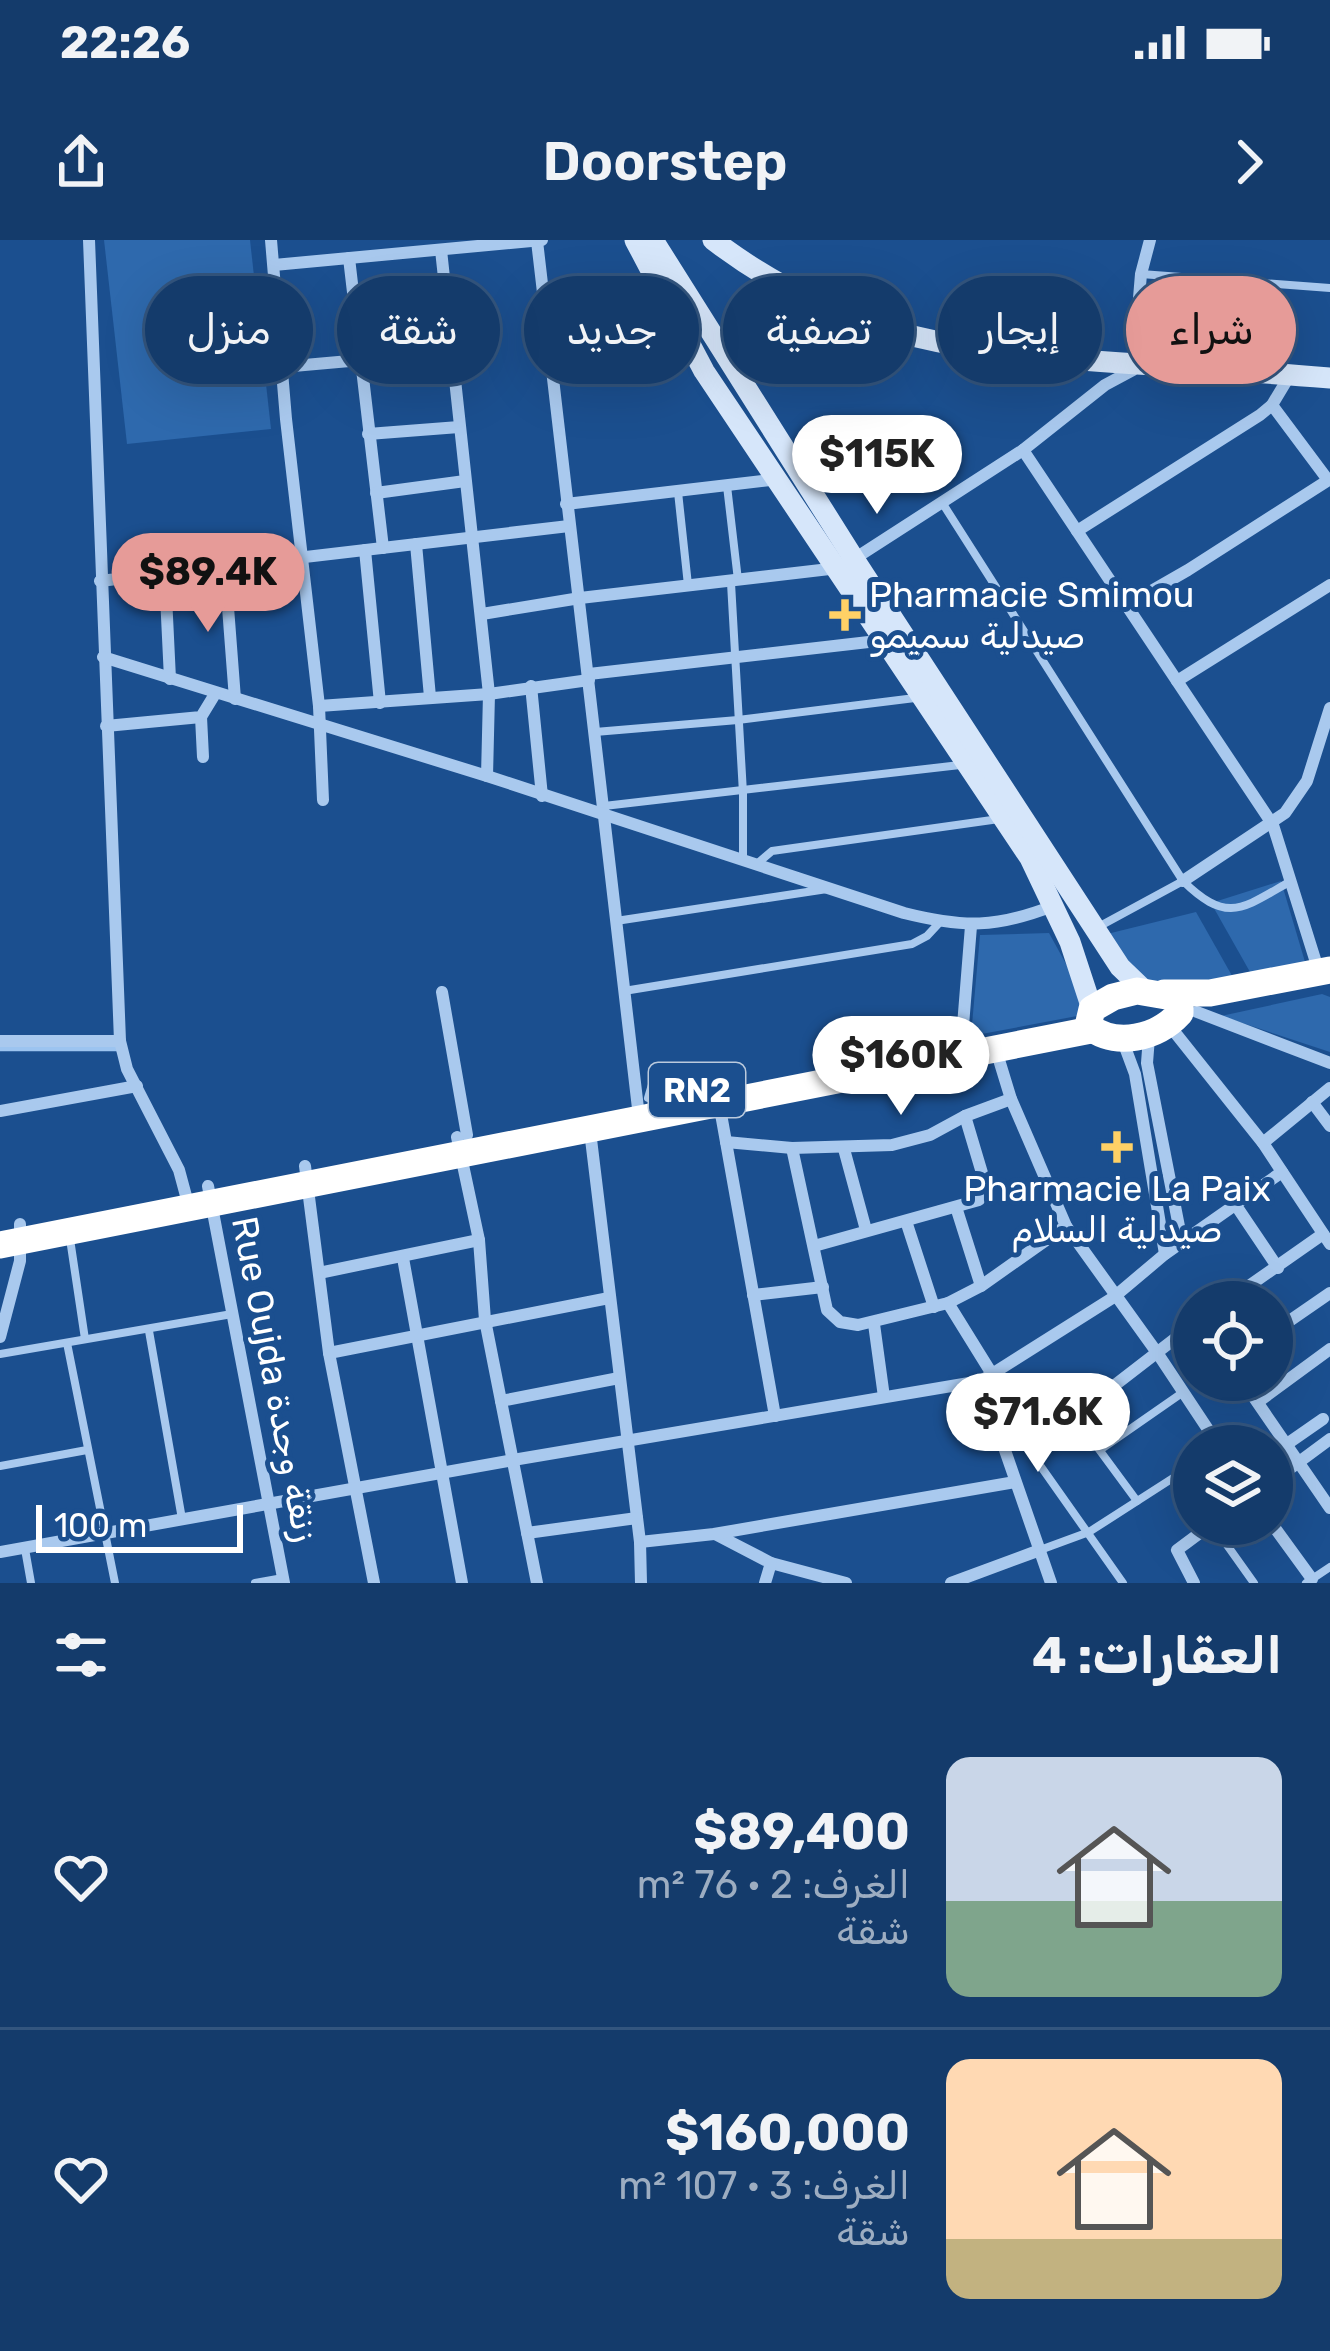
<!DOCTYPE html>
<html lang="ar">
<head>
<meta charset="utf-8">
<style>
  :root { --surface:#143b6b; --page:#214673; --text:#f1f3f6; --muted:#9dadc1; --line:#33557e; --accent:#e69b98 }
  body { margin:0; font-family:Rubik,"Noto Naskh Arabic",sans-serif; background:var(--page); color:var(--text); direction:rtl; height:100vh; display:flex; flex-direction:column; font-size:45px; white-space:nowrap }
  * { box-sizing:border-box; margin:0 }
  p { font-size:39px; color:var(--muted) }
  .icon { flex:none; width:66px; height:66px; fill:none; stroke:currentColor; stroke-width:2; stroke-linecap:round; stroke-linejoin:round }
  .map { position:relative; height:1343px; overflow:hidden; direction:ltr }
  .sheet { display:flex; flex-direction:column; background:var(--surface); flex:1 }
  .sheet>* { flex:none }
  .top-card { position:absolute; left:36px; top:36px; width:1260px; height:108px; direction:rtl; display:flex; gap:24px }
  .tools { position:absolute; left:1173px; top:1041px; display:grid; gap:24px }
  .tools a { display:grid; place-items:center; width:120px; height:120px; border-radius:50%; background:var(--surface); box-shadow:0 12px 48px #0002,0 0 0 3px var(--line); font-size:60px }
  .scale { position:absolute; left:36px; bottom:30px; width:207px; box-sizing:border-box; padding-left:12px; border:6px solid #fff; border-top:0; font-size:33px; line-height:42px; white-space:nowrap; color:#fff; -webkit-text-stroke:9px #1b4f8f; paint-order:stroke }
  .price { position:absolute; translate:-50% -102px; padding:0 27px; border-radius:42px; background:#fff; color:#222; font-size:39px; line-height:78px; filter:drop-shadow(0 3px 6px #0008) }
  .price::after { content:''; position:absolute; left:50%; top:72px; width:36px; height:27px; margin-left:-18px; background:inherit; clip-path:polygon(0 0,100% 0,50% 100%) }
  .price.on { background:var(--accent); color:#111 }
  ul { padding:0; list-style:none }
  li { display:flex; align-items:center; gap:36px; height:300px; padding:0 48px }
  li+li { border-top:3px solid var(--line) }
  li span { display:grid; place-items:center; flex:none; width:336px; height:240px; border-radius:24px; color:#555 }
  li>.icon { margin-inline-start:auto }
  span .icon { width:144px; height:144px; fill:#fffc; stroke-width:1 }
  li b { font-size:51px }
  h2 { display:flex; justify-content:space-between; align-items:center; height:144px; padding:0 48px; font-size:51px }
  .chip { padding:0 42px; border-radius:54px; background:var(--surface); box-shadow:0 12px 48px #0002,0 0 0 3px var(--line); font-size:42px; line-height:108px }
  .chip.on { background:var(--accent); color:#111 }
  .status { display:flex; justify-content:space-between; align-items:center; height:84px; padding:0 60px; background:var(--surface); direction:ltr }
  .status svg { height:33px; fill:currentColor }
  header { display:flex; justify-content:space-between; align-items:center; height:156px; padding:0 48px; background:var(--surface); font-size:54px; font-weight:600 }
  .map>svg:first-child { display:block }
  .green { fill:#2e69ad }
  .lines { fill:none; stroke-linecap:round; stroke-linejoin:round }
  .stream { stroke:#9cc4f0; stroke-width:4.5 }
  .lane { stroke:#a9c9ee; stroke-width:8 }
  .street { stroke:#a9c9ee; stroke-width:12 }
  .secondary { stroke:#d6e6fa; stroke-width:21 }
  .highway { stroke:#fff; stroke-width:27 }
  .poi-dot { fill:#ffd166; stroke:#1b4f8f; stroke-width:4.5 }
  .labels { text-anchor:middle; stroke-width:10; stroke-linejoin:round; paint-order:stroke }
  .shield { fill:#1b4f8f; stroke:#bbcadd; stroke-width:3 }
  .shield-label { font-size:33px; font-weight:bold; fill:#fff }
  .poi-label { font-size:36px; fill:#fff; stroke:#1b4f8f; text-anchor:start }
  .street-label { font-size:36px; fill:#fff; stroke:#1b4f8f }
</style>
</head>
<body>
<div class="status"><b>22:26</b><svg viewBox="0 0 49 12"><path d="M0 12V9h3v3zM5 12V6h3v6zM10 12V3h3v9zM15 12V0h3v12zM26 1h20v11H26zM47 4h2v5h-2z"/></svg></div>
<header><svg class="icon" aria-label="forward" viewBox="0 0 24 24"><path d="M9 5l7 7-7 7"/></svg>Doorstep<svg class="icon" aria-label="share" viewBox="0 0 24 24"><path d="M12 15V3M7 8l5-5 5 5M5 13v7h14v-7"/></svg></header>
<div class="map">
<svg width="1330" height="1343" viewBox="0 0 1330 1343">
  <rect width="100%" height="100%" fill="#1b4f8f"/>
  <g class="green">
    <polygon points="104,0 250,0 271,189 127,204"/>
    <polygon points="1281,641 1308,732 1254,739 1211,663"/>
    <polygon points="1196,672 1235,741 1150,762 1107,694"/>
    <polygon points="1049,693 1093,773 971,796 980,695"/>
    <polygon points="1322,754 1330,757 1330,812 1221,776"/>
  </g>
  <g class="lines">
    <polyline class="stream" points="0,809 120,809"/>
    <g class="lane">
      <polyline points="1141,34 1330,48"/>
      <polyline points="727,246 738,340"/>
      <polyline points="678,252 688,345"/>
      <path d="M943,264l240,377c45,44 60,27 108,0"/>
      <polyline points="731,343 743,553 743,621"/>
      <polyline points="595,492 738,480 915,458"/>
      <polyline points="604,566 960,525"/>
      <polyline points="758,623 772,611 999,579"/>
      <polyline points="616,681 827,649"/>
      <polyline points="1100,686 1183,641"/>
      <polyline points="624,751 912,704 927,696 940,682"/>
      <polyline points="648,858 654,838 672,830 690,836 701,849"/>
      <polyline points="70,999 85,1099"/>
      <polyline points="149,1091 182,1279"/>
      <polyline points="67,1103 115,1343"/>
      <polyline points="0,1114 232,1074"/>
      <polyline points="999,1185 1025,1204 1123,1343"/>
      <polyline points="1081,1185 1137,1261"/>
      <polyline points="1100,1210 1182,1153"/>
      <polyline points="0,1226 87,1210"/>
      <polyline points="1212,1284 1254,1343"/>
      <polyline points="25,1309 31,1343"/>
      <polyline points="1040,1310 1089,1292 1173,1238 1181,1240 1194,1257"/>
      <polyline points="255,1343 283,1338"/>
      <polyline points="1306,1343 1330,1327"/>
    </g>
    <g class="street">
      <polyline points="89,0 120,801 127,829 179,930 189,967"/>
      <polyline points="271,0 286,179 319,466 323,560"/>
      <polyline points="537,1 639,877"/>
      <polyline points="441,10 489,454 487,536"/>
      <polyline points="349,18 383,308"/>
      <polyline points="274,25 542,0"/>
      <polyline points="282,127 451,112"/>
      <polyline points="1272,165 1328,240"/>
      <polyline points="368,194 459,187"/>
      <polyline points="1023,210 1273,585 1319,732"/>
      <polyline points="376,253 465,241"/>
      <polyline points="566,264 779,239"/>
      <polyline points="1077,291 1260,175 1272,165 1290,135"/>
      <polyline points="416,304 430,457"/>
      <polyline points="365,310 380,463"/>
      <polyline points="225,328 235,459"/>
      <polyline points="165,335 170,439"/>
      <polyline points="100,341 569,286"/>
      <polyline points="1127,365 1188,330 1330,239"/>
      <polyline points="482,374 580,358 838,328 854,319 1023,210 1105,145 1133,130 1141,34 1150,0"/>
      <path d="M103,417l384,119 417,137c60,15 92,15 149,-7"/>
      <polyline points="589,434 886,400"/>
      <polyline points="1177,441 1330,345"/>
      <polyline points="531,446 542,556"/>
      <polyline points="319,466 489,454 589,440"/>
      <polyline points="201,477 203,517"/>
      <polyline points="106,486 201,477 215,454"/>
      <polyline points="1183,641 1285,573 1307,541 1330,468"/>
      <polyline points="442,752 467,895"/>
      <polyline points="1197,772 1330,823"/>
      <polyline points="1169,785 1263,903 1330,1004"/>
      <polyline points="1149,797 1147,823 1182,1002"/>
      <polyline points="962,798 971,686"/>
      <polyline points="1122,799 1135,834 1165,1014"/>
      <polyline points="0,801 120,801"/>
      <polyline points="996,810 1011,859 1066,986 1158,1114 1219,1206"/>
      <polyline points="716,846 775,1176"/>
      <polyline points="1312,862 1330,886"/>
      <polyline points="0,871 137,846"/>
      <polyline points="590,891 640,1302 641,1343"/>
      <polyline points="457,897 479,1000 485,1080 537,1343"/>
      <polyline points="726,902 792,908 892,905 930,895 965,876 1011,859"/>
      <polyline points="1263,903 1330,848"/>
      <polyline points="792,908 827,1070 840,1082 858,1085 948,1063 981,1046 1066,986"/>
      <polyline points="844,909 866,990"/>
      <polyline points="305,926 329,1113 374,1343"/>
      <polyline points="208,946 284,1343"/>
      <polyline points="956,967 981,1046"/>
      <polyline points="1237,967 1278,1028"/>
      <polyline points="906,981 934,1067"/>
      <polyline points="814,1006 979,960 985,943 965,876"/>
      <polyline points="403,1018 462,1343"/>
      <polyline points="319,1033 479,1000"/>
      <polyline points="753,1055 823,1047"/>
      <polyline points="1226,1062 1323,994"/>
      <polyline points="948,1063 992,1134"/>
      <polyline points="874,1084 884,1157"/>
      <polyline points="1272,1093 1330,1053"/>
      <polyline points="0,1097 20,1021 20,984"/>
      <polyline points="329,1113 609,1058"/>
      <polyline points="1242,1140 1330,1268"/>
      <polyline points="981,1141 1051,1343"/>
      <polyline points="501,1161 619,1138"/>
      <polyline points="1258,1162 1330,1109"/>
      <polyline points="1081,1185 1078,1179 1080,1172 1194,1084"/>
      <polyline points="1287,1204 1323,1179"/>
      <polyline points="1272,1242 1330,1199"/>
      <polyline points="1272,1284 1312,1339"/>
      <polyline points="527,1293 637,1278"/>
      <polyline points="715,1294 771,1323 846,1343"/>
      <polyline points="640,1302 714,1294 1015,1242"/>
      <polyline points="0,1312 513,1220 981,1141 1114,1057 1165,1014 1282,932"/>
      <polyline points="765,1343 771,1323"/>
      <polyline points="951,1343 1040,1310"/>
      <polyline points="1194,1343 1177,1310 1212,1284"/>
    </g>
    <g class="secondary">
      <polyline points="635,0 704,131 1030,618 1070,702 1092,769"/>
      <polyline points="653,0 854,319 1120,727 1145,751"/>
      <path d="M713,0c136,103 261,113 424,124 65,4 129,9 193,14"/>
    </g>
    <g class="highway">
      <path d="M1137,751l35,6 8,9v7c-23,25 -64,35 -92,13l4,-17 21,-12z"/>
      <polyline points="1164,753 1210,753 1330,730"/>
      <polyline points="0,1005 1091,790"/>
    </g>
  </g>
  <g class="poi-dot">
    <path d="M839 357h12v12h12v12h-12v12h-12v-12h-12v-12h12z"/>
    <path d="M1111 889h12v12h12v12h-12v12h-12v-12h-12v-12h12z"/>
  </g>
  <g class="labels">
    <rect class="shield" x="649" y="823" width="96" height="54" rx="9"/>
    <g class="shield-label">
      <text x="697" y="862">RN2</text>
    </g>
    <g class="poi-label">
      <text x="869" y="367">Pharmacie Smimou<tspan x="869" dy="41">صيدلية سميمو</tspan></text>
      <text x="1117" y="961" text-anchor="middle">Pharmacie La Paix<tspan x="1117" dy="41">صيدلية السلام</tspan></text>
    </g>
    <g class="street-label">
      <text transform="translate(276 1139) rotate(79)" y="13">Rue Oujda زنقة وجدة</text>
    </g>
  </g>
</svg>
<div class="tools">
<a><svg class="icon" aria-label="locate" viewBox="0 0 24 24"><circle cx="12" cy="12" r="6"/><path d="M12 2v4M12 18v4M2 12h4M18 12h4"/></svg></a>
<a><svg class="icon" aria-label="layers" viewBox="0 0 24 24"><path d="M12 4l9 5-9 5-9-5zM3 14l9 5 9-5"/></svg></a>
</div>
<div class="scale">100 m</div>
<b class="price" style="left:877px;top:277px">$115K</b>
<b class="price on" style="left:208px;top:395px">$89.4K</b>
<b class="price" style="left:901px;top:878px">$160K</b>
<b class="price" style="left:1038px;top:1235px">$71.6K</b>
<div class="top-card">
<a class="chip on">شراء</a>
<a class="chip">إيجار</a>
<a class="chip">تصفية</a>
<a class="chip">جديد</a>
<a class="chip">شقة</a>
<a class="chip">منزل</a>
</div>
</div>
<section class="sheet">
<h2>العقارات: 4<svg class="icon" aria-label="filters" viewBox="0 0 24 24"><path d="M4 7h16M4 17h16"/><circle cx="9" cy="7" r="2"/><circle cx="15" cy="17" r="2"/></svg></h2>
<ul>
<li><span style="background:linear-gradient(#c9d6e8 60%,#7fa58c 0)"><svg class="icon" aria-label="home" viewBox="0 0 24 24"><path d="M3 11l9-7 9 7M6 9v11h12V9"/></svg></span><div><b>$89,400</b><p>الغرف: 2 · 76 m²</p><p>شقة</p></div><svg class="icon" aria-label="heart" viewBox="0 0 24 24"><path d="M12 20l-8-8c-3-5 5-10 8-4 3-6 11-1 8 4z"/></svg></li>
<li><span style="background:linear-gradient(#ffd9b3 75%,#c2b280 0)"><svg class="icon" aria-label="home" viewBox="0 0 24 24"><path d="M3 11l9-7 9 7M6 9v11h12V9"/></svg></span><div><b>$160,000</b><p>الغرف: 3 · 107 m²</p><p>شقة</p></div><svg class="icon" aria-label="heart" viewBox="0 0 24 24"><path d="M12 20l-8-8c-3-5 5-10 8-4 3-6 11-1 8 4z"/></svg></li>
</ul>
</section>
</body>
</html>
